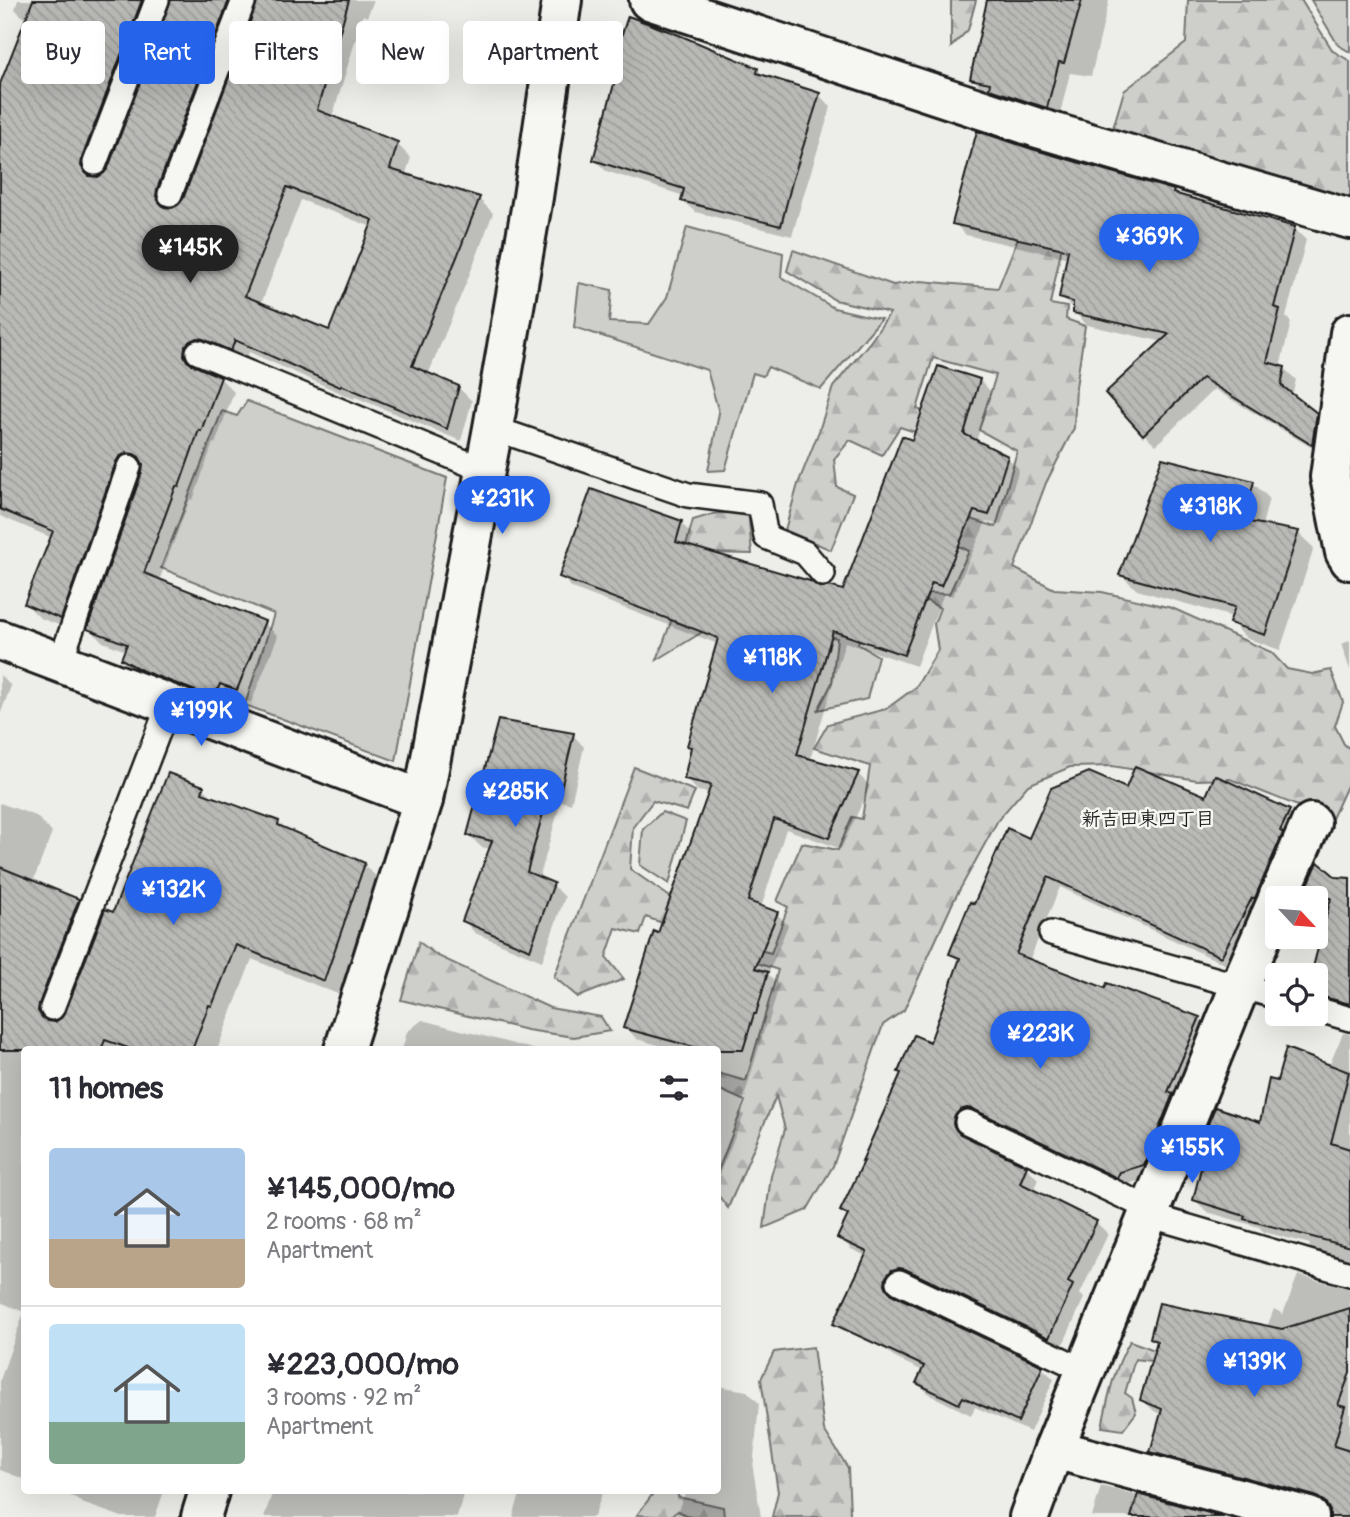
<!DOCTYPE html>
<html lang="en">
<head>
<meta charset="utf-8">
<style>
  :root { --surface:#fff; --page:#f7f7f7; --text:#2b2b33; --muted:#7c7c81; --line:#e1e1e2; --accent:#2563eb }
  body { margin:0; font-family:Pangolin,"Klee One",sans-serif; background:var(--page); color:var(--text); height:100vh; display:flex; flex-direction:column; font-size:26px; white-space:nowrap }
  * { box-sizing:border-box; margin:0 }
  p { font-size:23px; color:var(--muted) }
  .icon { flex:none; width:38px; height:38px; fill:none; stroke:currentColor; stroke-width:2; stroke-linecap:round; stroke-linejoin:round }
  .map { position:relative; flex:1; overflow:hidden }
  .drawer { position:absolute; left:21px; top:1046px; width:700px; height:448px; display:flex; flex-direction:column; background:var(--surface); border-radius:7px; box-shadow:0 7px 28px #0002 }
  .drawer>* { flex:none }
  .guide { position:absolute; left:21px; top:21px; width:700px; height:63px; display:flex; gap:14px }
  .needle { width:46px; rotate:116deg }
  .fabs { position:absolute; left:1265px; top:886px; display:grid; gap:14px }
  .fabs a { display:grid; place-items:center; width:63px; height:63px; border-radius:7px; background:var(--surface); box-shadow:0 7px 28px #0002; font-size:35px }
  .price { position:absolute; translate:-50% -60px; padding:0 16px; border-radius:24px; background:var(--accent); color:#fff; font-size:23px; line-height:46px; filter:drop-shadow(0 2px 4px #0008) }
  .price::after { content:''; position:absolute; left:50%; top:42px; width:21px; height:16px; margin-left:-10px; background:inherit; clip-path:polygon(0 0,100% 0,50% 100%) }
  .price.active { background:#222; color:#fff }
  ul { padding:0; list-style:none }
  li { display:flex; align-items:center; gap:21px; height:175px; padding:0 28px }
  li+li { border-top:2px solid var(--line) }
  li span { display:grid; place-items:center; flex:none; width:196px; height:140px; border-radius:7px; color:#555 }
  li>.icon { margin-inline-start:auto }
  span .icon { width:84px; height:84px; fill:#fffc; stroke-width:1 }
  li b { font-size:30px }
  h2 { display:flex; justify-content:space-between; align-items:center; height:84px; padding:0 28px; font-size:30px }
  .pill { padding:0 24px; border-radius:7px; background:var(--surface); box-shadow:0 7px 28px #0002; font-size:24px; line-height:63px }
  .pill.active { background:var(--accent); color:#fff }
  .map>svg:first-child { display:block }
  .grass { fill:#cececb; stroke:#757574; stroke-width:2 }
  .forest { fill:url(#forest-firs); stroke:#757574; stroke-width:2 }
  .shadow { fill:#0003; fill-rule:evenodd }
  .building { fill:url(#building-back-hatch); stroke:#1c1c1c; stroke-width:2; fill-rule:evenodd }
  .lines { fill:none; stroke-linecap:round; stroke-linejoin:round }
  .service-casing { stroke:#1c1c1c; stroke-width:28 }
  .minor-casing { stroke:#1c1c1c; stroke-width:44 }
  .tertiary-casing { stroke:#1c1c1c; stroke-width:44 }
  .service { stroke:#f6f6f2; stroke-width:23 }
  .minor { stroke:#f6f6f2; stroke-width:38 }
  .tertiary { stroke:#f6f6f2; stroke-width:38 }
  .labels { text-anchor:middle; stroke-width:5; stroke-linejoin:round; paint-order:stroke }
  .neighbourhood-label { font-size:19px; font-weight:bold; fill:#1c1c1c; stroke:#f6f6f2 }
</style>
</head>
<body>
<div class="map">
<svg width="1350" height="1517" viewBox="0 0 1350 1517">
  <defs>
    <pattern id="forest-firs" width="22" height="20" patternUnits="userSpaceOnUse" patternTransform="scale(1.75)"><rect width="22" height="20" fill="#cececb"/><path d="M5 1l3.5 6h-7zM16 11l3.5 6h-7z" fill="#b0b0ae"/></pattern>
    <pattern id="building-back-hatch" width="6" height="6" patternUnits="userSpaceOnUse" patternTransform="scale(1.75)"><rect width="6" height="6" fill="#b9b9b6"/><path d="M-1 5l2 2M0 0l6 6M5-1l2 2" fill="none" stroke="#9e9e9c"/></pattern>
  </defs>
  <rect width="100%" height="100%" fill="#edede9"/>
  <filter id="ink" filterUnits="userSpaceOnUse"><feTurbulence type="fractalNoise" baseFrequency=".0143" numOctaves="2"/><feDisplacementMap in="SourceGraphic" scale="14" xChannelSelector="R" yChannelSelector="G"/><feConvolveMatrix kernelMatrix="1 2 1 2 8 2 1 2 1" color-interpolation-filters="sRGB"/></filter>
  <g filter="url(#ink)">
    <g class="grass">
      <polygon points="1311,0 1350,0 1350,52 1338,45"/>
      <polygon points="687,227 783,253 781,277 834,308 881,319 821,389 768,367 763,376 753,373 725,470 708,471 719,413 707,370 574,327 579,283 612,290 609,322 649,324 667,297"/>
      <polygon points="247,401 447,478 396,761 245,705 274,614 161,568 222,411 237,416"/>
      <polygon points="869,594 858,644 878,656 867,699 818,710 832,683 837,638 816,634"/>
      <polygon points="672,619 712,626 657,660"/>
      <polygon points="662,812 686,821 669,884 640,865 643,829"/>
    </g>
    <g class="forest">
      <polygon points="951,0 976,0 968,30 951,47"/>
      <polygon points="1188,0 1301,0 1333,51 1350,61 1350,202 1111,135 1124,91 1186,43"/>
      <polygon points="1034,198 1072,198 1050,304 1067,307 1066,319 1085,326 1076,387 1074,428 1046,483 1014,568 1054,589 1102,592 1172,608 1271,652 1287,669 1312,674 1331,670 1343,702 1335,726 1344,744 1350,749 1350,775 1347,786 1318,849 1290,833 1298,806 1230,779 1197,780 1112,766 1070,767 1028,785 998,820 954,900 904,1010 883,1025 833,1166 807,1210 764,1228 771,1176 785,1129 776,1096 728,1208 718,1195 718,1171 745,1101 718,1089 718,1073 746,1081 778,970 739,957 744,946 771,953 788,907 777,901 802,843 838,850 852,817 862,819 870,766 814,748 828,724 886,709 916,687 938,650 934,624 940,608 925,600 927,593 949,594 969,551 953,543 968,518 996,527 1017,451 979,430 996,375 933,358 917,409 944,420 936,439 900,427 882,455 850,440 834,459 837,487 853,494 831,550 785,530 798,484 819,431 833,387 870,342 890,313 835,300 787,271 793,250 893,285 921,281 998,288"/>
      <polygon points="748,510 752,554 705,553 666,618 693,520 713,514"/>
      <polygon points="634,767 695,791 687,811 653,801 633,827 630,869 670,897 668,925 646,917 640,934 616,928 606,957 624,979 578,997 554,977"/>
      <polygon points="419,942 438,956 550,1008 601,1017 610,1031 574,1037 527,1030 401,1000"/>
      <path d="M1130,1341l30,11 -2,10 -23,-3 -10,34 7,5 4,15 -13,17 -21,-3c6,-30 12,-59 28,-86z"/>
      <polygon points="813,1347 824,1430 848,1468 850,1513 848,1517 772,1517 778,1492 761,1379 774,1352"/>
      <polygon points="655,1491 678,1491 678,1497 723,1507 724,1517 690,1517 678,1511 669,1517 637,1515"/>
    </g>
    <g class="shadow">
      <path d="M18,0h150l-73,173 -1,5h4l12,-9 62,-169h83l-85,204 -1,5 10,-2 6,-7 74,-200h115l-7,17 -4,-2 -31,103 65,26 14,14 -6,18 74,23 14,14 -22,58 -43,104 30,12 14,14 -11,40 -106,-44 -1,2 -105,-47 -4,11 -46,-3 -2,9 23,9 14,14 -19,52 -2,-1 -20,57 -3,-1 -31,82 105,42 14,13 -27,67 -17,-7 -6,14 -91,-38 -14,-14 3,-7 -23,-9 -14,-14 55,-161h-4l-7,3 -58,161 -35,-13 -14,-14 26,-66 -52,-22v-427l27,-68 -12,-12zM301,200l71,27 -42,105 -69,-28z"/>
      <polygon points="989,0 1109,0 1091,76 1070,73 1059,118 1002,100 994,92 984,90 972,78"/>
      <polygon points="614,64 757,70 765,77 819,95 831,107 804,194 792,236 695,212 683,201 684,196 606,171 595,160 620,70"/>
      <polygon points="1173,192 1177,196 1294,228 1306,240 1286,317 1291,322 1280,367 1284,368 1296,380 1292,396 1316,414 1328,426 1324,455 1214,389 1156,445 1144,434 1164,342 1087,325 1075,313 1075,310 1061,298 1069,258 966,235 954,223"/>
      <polygon points="980,380 991,392 976,442 1007,457 1019,469 1001,525 986,522 953,596 944,593 916,666 845,642 810,760 858,774 870,786 841,849 786,829 761,908 777,914 788,925 768,974 779,985 768,1025 766,1024 740,1111 744,1115 718,1177 718,1050 668,1050 669,1048 637,1039 625,1027 710,793 698,791 686,779 692,749 689,745 718,644 572,588 561,576 681,523 693,535 689,548 819,589 844,592 913,442"/>
      <polygon points="1253,483 1269,498 1262,526 1298,533 1314,548 1280,650 1246,638 1231,622 1233,617 1137,590 1121,575"/>
      <polygon points="1350,641 1350,670 1341,644"/>
      <polygon points="0,675 11,686 0,715"/>
      <polygon points="573,735 584,747 571,804 561,801 539,879 553,885 565,897 542,961 475,933 464,921 491,849 481,847 469,835"/>
      <polygon points="203,788 215,799 278,823 286,831 364,865 380,880 340,995 252,959 217,1050 24,1050 24,1479 0,1470 0,1380 24,1312 0,1302 0,803 36,816 52,832 33,882 78,900 94,916 54,1019 54,1024 62,1020 114,914"/>
      <polygon points="1127,791 1207,798 1289,811 1300,823 1233,968 1060,887 1029,961 1106,990 1199,1018 1210,1030 1156,1177 1131,1183 1129,1188 965,1129 964,1137 1026,1167 1038,1179 1033,1192 1096,1222 1108,1234 1080,1294 1084,1298 1061,1349 897,1289 897,1298 1042,1368 1054,1379 1030,1432 975,1407 971,1415 930,1395 918,1383 923,1371 895,1358 883,1346 866,1256 851,1249 839,1237 849,1218 842,1211 931,1044 960,963 951,953 975,906 1030,840"/>
      <polygon points="1350,891 1350,1012 1316,1004 1316,975 1328,914 1316,911 1316,898"/>
      <polygon points="422,1020 533,1049 534,1050 402,1050 407,1032"/>
      <polygon points="1343,1033 1350,1034 1350,1267 1321,1258 1309,1246 1310,1244 1264,1232 1259,1227 1207,1212 1195,1200 1206,1157 1199,1150 1216,1110 1261,1125 1278,1083 1329,1066"/>
      <polygon points="1298,1275 1350,1289 1350,1517 1332,1517 1332,1510 1328,1507 1164,1463 1152,1451 1162,1415 1154,1411 1142,1399 1158,1344 1152,1338 1267,1327 1274,1309 1283,1314"/>
      <polygon points="718,1386 747,1391 759,1403 753,1469 761,1517 675,1517 686,1491 718,1491"/>
      <polygon points="1101,1486 1217,1517 1092,1517"/>
      <polygon points="58,1491 164,1491 155,1517 122,1517 82,1503 76,1498"/>
      <polygon points="273,1491 464,1491 457,1517 264,1517"/>
      <polygon points="521,1491 603,1491 594,1517 513,1517"/>
    </g>
    <g class="building">
      <path d="M33,0h109l-60,158 -1,8 4,6 4,4 9,1 6,-4 4,-5 63,-168h58l-72,189 -1,7 3,6 5,5 8,1 6,-3 5,-6 75,-199h91l-32,110 81,32 -8,27 90,28 -23,60 -45,109 47,20 -12,43 -106,-44 -1,2 -105,-47 -4,11 -28,-12 -6,-1 -7,3 -5,5 -1,9 3,6 6,4 28,12 -20,54 -2,-1 -20,57 -3,-1 -32,87 121,48 -28,69 -17,-6 -6,14 -71,-27 -22,-12 6,-15 -40,-15 55,-157 1,-8 -4,-7 -5,-3 -8,-1 -7,4 -3,5 -55,157 -37,-15 29,-73 -53,-22v-425zM287,187l86,33 -44,110 -84,-34z"/>
      <polygon points="987,0 1082,0 1064,63 1059,62 1047,108 989,89 990,83 970,79"/>
      <polygon points="628,16 679,35 758,68 757,73 820,93 792,182 781,226 681,201 684,189 593,160 619,66 612,64"/>
      <polygon points="977,131 1032,149 1174,190 1173,193 1295,227 1274,307 1280,309 1267,362 1285,367 1281,385 1317,413 1312,445 1202,378 1143,435 1105,393 1169,334 1073,313 1073,302 1059,298 1068,250 952,224"/>
      <polygon points="938,366 980,379 964,434 1008,456 989,515 974,511 941,586 932,583 904,655 833,631 797,755 859,772 829,838 774,819 748,901 778,912 755,968 768,972 756,1014 754,1014 743,1050 705,1050 623,1028 654,931 658,933 711,785 684,779 691,747 687,746 718,638 559,577 591,489 682,521 676,542 810,581 819,587 829,586 843,590 902,436 912,440"/>
      <polygon points="1162,458 1254,481 1244,521 1299,531 1265,635 1229,623 1235,607 1119,575"/>
      <polygon points="498,720 574,733 560,793 549,791 527,872 554,883 530,950 462,921 492,841 467,835"/>
      <polygon points="1135,766 1206,796 1215,775 1290,810 1280,831 1283,833 1255,898 1252,898 1221,957 1048,877 1016,954 1105,988 1107,983 1200,1017 1168,1092 1173,1094 1144,1165 1120,1172 1117,1178 973,1109 967,1108 960,1110 954,1117 953,1124 956,1130 960,1134 1027,1166 1020,1183 1097,1221 1068,1282 1073,1285 1049,1338 905,1269 899,1268 892,1270 886,1277 885,1284 887,1289 893,1295 1043,1366 1018,1422 963,1397 959,1404 916,1383 924,1366 833,1324 867,1252 837,1238 848,1215 840,1211 864,1161 862,1161 901,1073 898,1072 914,1035 930,1042 960,958 949,954 970,902 974,904 1007,828 1029,838 1051,788 1089,772 1126,788"/>
      <polygon points="168,773 204,786 202,793 279,821 278,825 365,863 324,981 236,945 212,1006 209,1005 192,1050 134,1050 105,1040 101,1050 0,1050 0,867 79,899 39,1004 38,1011 42,1017 48,1021 55,1022 61,1018 65,1013 105,909 113,912"/>
      <polygon points="1318,862 1336,877 1350,878 1350,1004 1316,995 1316,975 1311,975 1331,898 1302,898"/>
      <polygon points="1286,1048 1349,1072 1331,1143 1350,1149 1350,1247 1244,1219 1245,1216 1193,1200 1206,1148 1197,1151 1215,1107 1260,1122 1269,1079 1277,1081"/>
      <polygon points="1159,1303 1282,1329 1350,1308 1350,1373 1338,1405 1345,1407 1334,1446 1350,1451 1350,1517 1330,1517 1330,1511 1325,1502 1315,1496 1150,1452 1162,1409 1140,1400 1157,1341 1150,1338"/>
      <polygon points="1138,1494 1224,1517 1131,1517"/>
    </g>
    <g class="lines">
      <defs>
        <g id="service">
          <polyline points="95,163 157,0"/>
          <polyline points="170,194 244,0"/>
          <polyline points="198,352 484,470"/>
          <polyline points="493,428 688,495 760,504 766,537 805,553 823,574"/>
          <polyline points="60,663 129,467"/>
          <polyline points="1051,933 1278,997"/>
          <polyline points="52,1008 169,704"/>
          <polyline points="1316,1009 1350,1019"/>
          <polyline points="967,1122 1150,1209"/>
          <polyline points="1148,1215 1350,1274"/>
          <polyline points="899,1282 1086,1371"/>
        </g>
        <g id="minor">
          <polyline points="649,0 1038,128 1350,219"/>
          <polyline points="1350,333 1330,477 1345,552 1350,560"/>
          <polyline points="0,640 423,800"/>
          <polyline points="1278,898 1311,823"/>
          <polyline points="1054,1449 1309,1517"/>
          <polyline points="1029,1517 1054,1449 1240,986 1278,899"/>
        </g>
        <g id="tertiary">
          <polyline points="344,1050 423,800 493,428 533,197 562,0"/>
          <polyline points="201,1517 209,1491"/>
        </g>
      </defs>
      <use href="#service" class="service-casing"/>
      <use href="#minor" class="minor-casing"/>
      <use href="#tertiary" class="tertiary-casing"/>
      <use href="#service" class="service"/>
      <use href="#minor" class="minor"/>
      <use href="#tertiary" class="tertiary"/>
    </g>
  </g>
  <g class="labels">
    <g class="neighbourhood-label">
      <text x="1148" y="825">新吉田東四丁目</text>
    </g>
  </g>
</svg>
<div class="fabs">
<a><svg class="needle" viewBox="-14 -14 28 28"><path d="M0-13l5 13h-10z" fill="#e53935"/><path d="M0 13l5-13h-10z" fill="#7c7c81"/></svg></a>
<a><svg class="icon" aria-label="locate" viewBox="0 0 24 24"><circle cx="12" cy="12" r="6"/><path d="M12 2v4M12 18v4M2 12h4M18 12h4"/></svg></a>
</div>
<b class="price" style="left:1149px;top:274px">¥369K</b>
<b class="price active" style="left:190px;top:285px">¥145K</b>
<b class="price" style="left:502px;top:536px">¥231K</b>
<b class="price" style="left:1210px;top:544px">¥318K</b>
<b class="price" style="left:772px;top:695px">¥118K</b>
<b class="price" style="left:201px;top:748px">¥199K</b>
<b class="price" style="left:515px;top:829px">¥285K</b>
<b class="price" style="left:173px;top:927px">¥132K</b>
<b class="price" style="left:1040px;top:1071px">¥223K</b>
<b class="price" style="left:1192px;top:1185px">¥155K</b>
<b class="price" style="left:1254px;top:1399px">¥139K</b>
<div class="guide">
<a class="pill">Buy</a>
<a class="pill active">Rent</a>
<a class="pill">Filters</a>
<a class="pill">New</a>
<a class="pill">Apartment</a>
</div>
<section class="drawer">
<h2>11 homes<svg class="icon" aria-label="filters" viewBox="0 0 24 24"><path d="M4 7h16M4 17h16"/><circle cx="9" cy="7" r="2"/><circle cx="15" cy="17" r="2"/></svg></h2>
<ul>
<li><span style="background:linear-gradient(#a9c7e8 65%,#b9a48a 0)"><svg class="icon" aria-label="home" viewBox="0 0 24 24"><path d="M3 11l9-7 9 7M6 9v11h12V9"/></svg></span><div><b>¥145,000/mo</b><p>2 rooms · 68 m²</p><p>Apartment</p></div></li>
<li><span style="background:linear-gradient(#bfe0f5 70%,#7fa58c 0)"><svg class="icon" aria-label="home" viewBox="0 0 24 24"><path d="M3 11l9-7 9 7M6 9v11h12V9"/></svg></span><div><b>¥223,000/mo</b><p>3 rooms · 92 m²</p><p>Apartment</p></div></li>
</ul>
</section>
</div>
</body>
</html>
